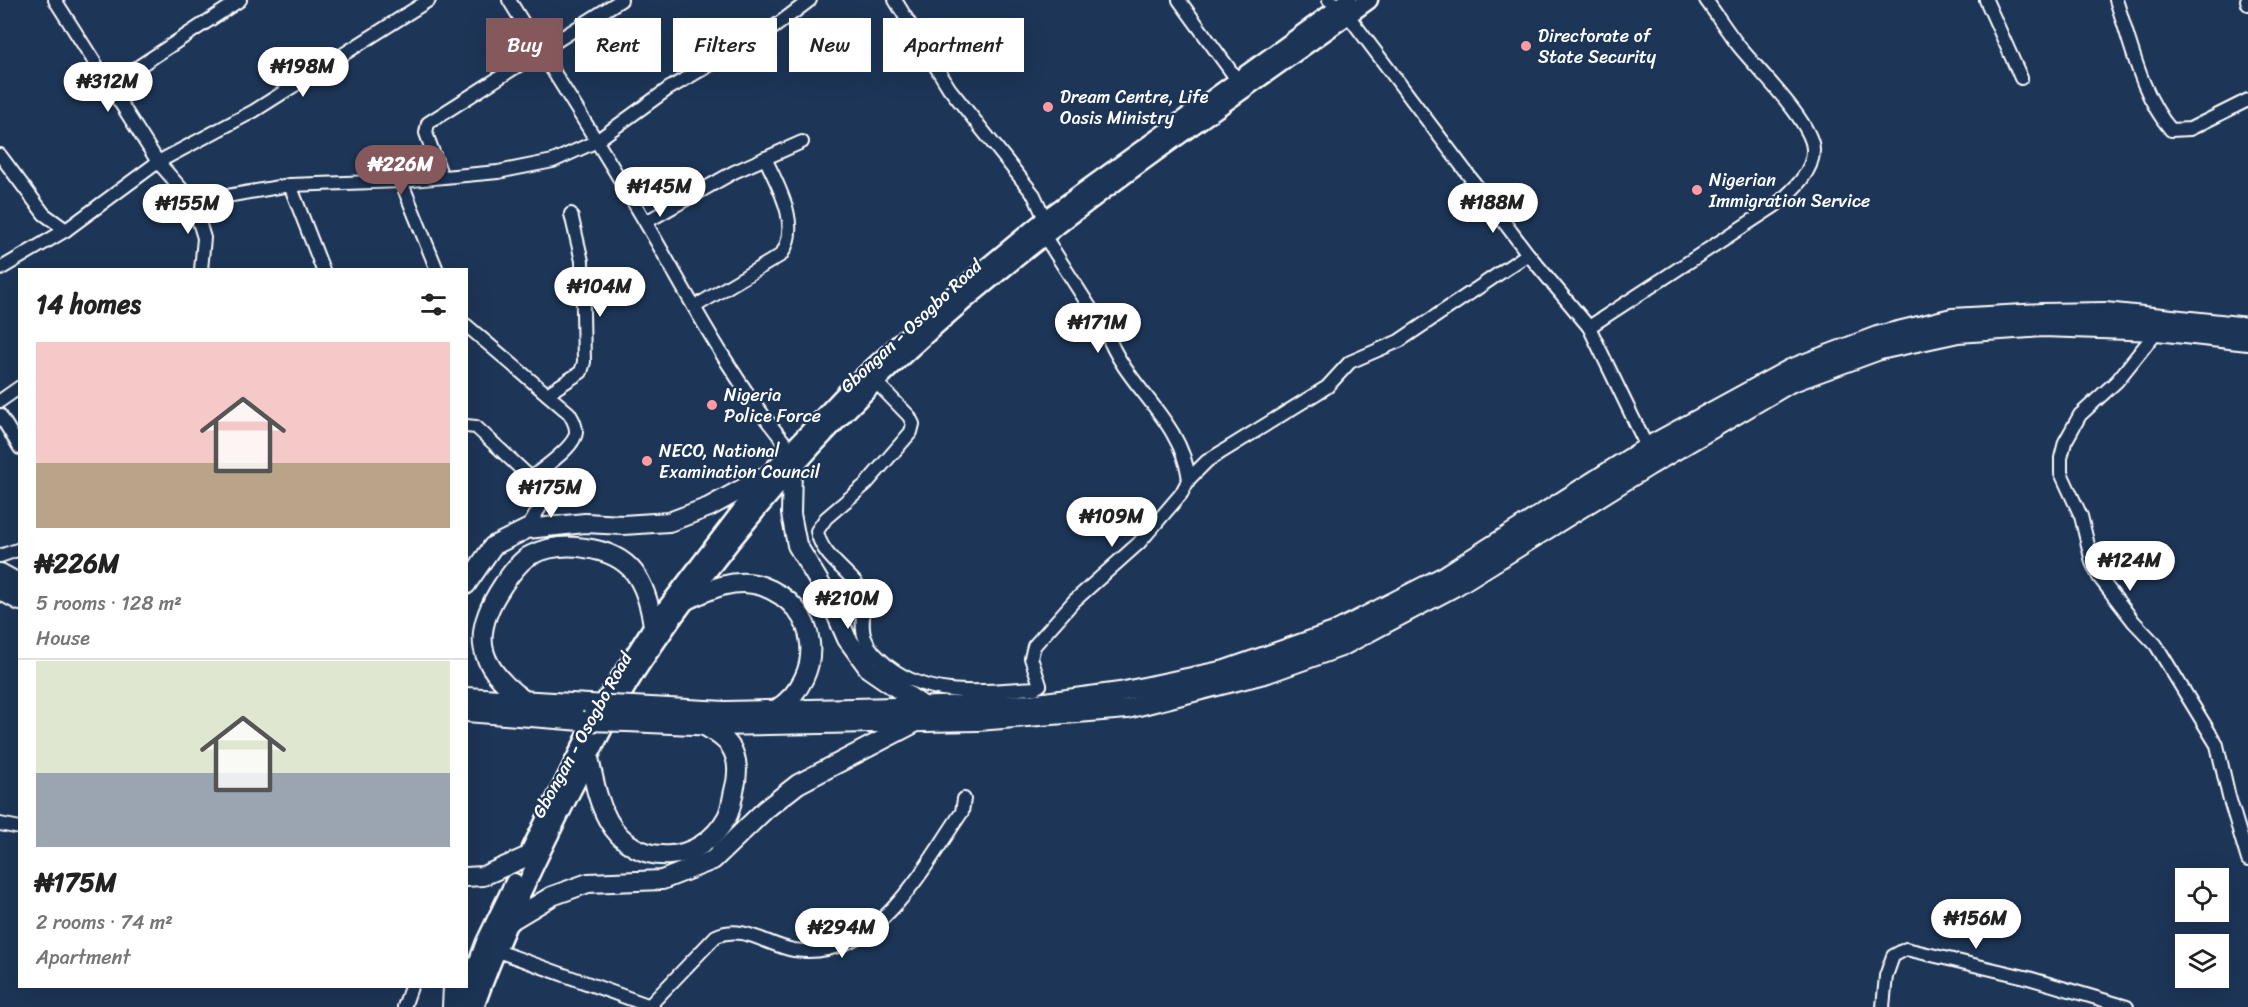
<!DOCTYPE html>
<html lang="en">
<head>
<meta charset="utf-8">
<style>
  :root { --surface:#fff; --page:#f6f6f6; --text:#222; --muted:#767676; --line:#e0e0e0; --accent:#85585c }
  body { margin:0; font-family:Sriracha,sans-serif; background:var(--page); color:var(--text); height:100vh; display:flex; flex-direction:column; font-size:22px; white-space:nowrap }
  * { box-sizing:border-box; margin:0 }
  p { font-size:20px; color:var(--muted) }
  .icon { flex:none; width:33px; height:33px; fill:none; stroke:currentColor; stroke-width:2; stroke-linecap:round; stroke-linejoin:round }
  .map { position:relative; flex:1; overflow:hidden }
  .details { position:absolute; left:18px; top:268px; width:450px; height:720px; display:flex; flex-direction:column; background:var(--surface); border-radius:0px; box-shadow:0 6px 24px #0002 }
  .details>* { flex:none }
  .guide { position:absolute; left:486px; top:18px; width:570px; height:54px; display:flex; gap:12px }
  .tools { position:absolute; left:2175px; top:868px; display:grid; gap:12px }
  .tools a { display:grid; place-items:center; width:54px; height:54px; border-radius:0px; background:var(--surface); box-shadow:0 6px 24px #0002; font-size:30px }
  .price { position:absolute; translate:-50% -51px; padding:0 14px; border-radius:21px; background:#fff; color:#222; font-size:20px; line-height:39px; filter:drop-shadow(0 2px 3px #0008) }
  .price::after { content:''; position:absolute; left:50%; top:36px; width:18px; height:14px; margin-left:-9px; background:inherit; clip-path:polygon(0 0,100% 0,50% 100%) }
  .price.on { background:var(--accent); color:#fff }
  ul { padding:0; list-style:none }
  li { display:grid; align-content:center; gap:12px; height:318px; padding:0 18px }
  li+li { border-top:2px solid var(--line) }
  li span { display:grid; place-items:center; height:186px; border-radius:0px; color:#555 }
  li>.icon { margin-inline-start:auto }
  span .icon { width:108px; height:108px; fill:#fffc; stroke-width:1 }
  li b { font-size:26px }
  h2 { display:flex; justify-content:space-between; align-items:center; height:72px; padding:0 18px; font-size:26px }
  .tag { padding:0 21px; border-radius:0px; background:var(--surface); box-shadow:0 6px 24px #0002; font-size:21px; line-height:54px }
  .tag.on { background:var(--accent); color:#fff }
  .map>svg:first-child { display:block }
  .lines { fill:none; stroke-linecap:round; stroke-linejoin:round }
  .minor-casing { stroke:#fff; stroke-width:16 }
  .major-casing { stroke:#fff; stroke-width:21 }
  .highway-casing { stroke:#fff; stroke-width:22 }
  .minor { stroke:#1d3557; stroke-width:12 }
  .major { stroke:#1d3557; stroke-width:16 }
  .highway { stroke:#1d3557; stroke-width:18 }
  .highway-bridge-casing { stroke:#fff; stroke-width:22; stroke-linecap:butt }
  .highway-bridge { stroke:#1d3557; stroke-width:18 }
  .poi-dot { fill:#ff9aa2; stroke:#1d3557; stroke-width:2 }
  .labels { text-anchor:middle; stroke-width:4.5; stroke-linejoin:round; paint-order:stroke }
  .poi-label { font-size:18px; fill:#fff; stroke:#1d3557; text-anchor:start }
  .street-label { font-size:18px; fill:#fff; stroke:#1d3557 }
</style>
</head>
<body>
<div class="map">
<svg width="2248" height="1007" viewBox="0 0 2248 1007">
  <rect width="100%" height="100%" fill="#1d3557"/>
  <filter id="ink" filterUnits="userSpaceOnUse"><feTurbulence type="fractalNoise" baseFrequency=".0167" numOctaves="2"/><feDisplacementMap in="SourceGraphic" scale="12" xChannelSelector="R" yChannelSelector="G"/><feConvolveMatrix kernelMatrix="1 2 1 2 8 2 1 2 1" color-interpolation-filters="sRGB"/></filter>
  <g filter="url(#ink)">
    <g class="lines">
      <defs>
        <g id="minor">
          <polyline points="55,0 158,162 193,202 204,238 201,270"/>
          <path d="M509,0c46,75 94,149 138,225 45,77 86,158 144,225"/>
          <polyline points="895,0 949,88 1034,195 1045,219"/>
          <polyline points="1179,0 1238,81"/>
          <polyline points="1329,0 1341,6 1528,254 1589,327 1647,447"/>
          <polyline points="1986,0 2021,78"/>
          <path d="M2116,0c15,43 25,95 55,130l19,-1 58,-29"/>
          <polyline points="2247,0 2248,4"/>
          <polyline points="109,86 240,0"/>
          <polyline points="0,155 44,214 66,230"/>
          <polyline points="442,177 426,133 428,123 621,0"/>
          <polyline points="401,181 437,270"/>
          <polyline points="290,185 323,270"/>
          <polyline points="193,202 290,185 401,181 498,172 553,161 595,142 668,89 773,28 810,0"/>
          <polyline points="646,222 734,172 802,142"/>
          <path d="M1045,237l62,97c20,54 74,85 82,145"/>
          <polyline points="0,269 66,230 158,162 254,111 429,0"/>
          <path d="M694,307l87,-52c21,-29 -3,-69 -16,-97"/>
          <path d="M466,325l103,88c3,5 7,11 7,18 1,15 -33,37 -45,47"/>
          <path d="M1589,327l187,-122c16,-14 38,-33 37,-56 -1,-27 -57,-81 -75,-104 -11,-14 -21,-30 -32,-45"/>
          <polyline points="2157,331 2117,381 2080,415 2065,442 2061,458 2061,473 2081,516 2092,562 2099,577 2134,622 2156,645 2217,745 2229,797 2248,860"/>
          <path d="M876,382l33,34 4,8 -2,8 -45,52 -40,34 -9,13c5,29 37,41 48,66 -1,13 -5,29 0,41 4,12 14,20 23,28 44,34 96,25 147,22l5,-3 -9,-27 3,-12 40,-45 65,-58 42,-49 8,-15 18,-18 120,-74 23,-25 49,-21 129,-87"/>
          <polyline points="547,394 581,372 584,362 582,261 571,214"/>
          <polyline points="0,401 20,387"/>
          <polyline points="0,415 20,448"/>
          <polyline points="466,426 476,427 548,494 527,529"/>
          <polyline points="0,556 20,549"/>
          <polyline points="0,824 20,828"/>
          <polyline points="495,950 653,1007"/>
          <path d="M649,1006l67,-70c28,-12 50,9 78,14 83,12 129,-82 168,-138l2,-13"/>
          <polyline points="404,1007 411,987"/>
          <polyline points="1883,1007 1886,976 1893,956 1906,949 2025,977 2127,1007"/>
        </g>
        <g id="major">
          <polyline points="531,848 599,710 653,625 768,475 851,387 949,298 1045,219 1349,0"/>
          <polyline points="461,1007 485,942 514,882"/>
          <path d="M475,1007c28,-78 64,-152 102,-226 21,-41 41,-83 67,-121 99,-146 220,-279 358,-390 117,-96 245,-181 367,-270"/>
        </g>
        <g id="highway">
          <polyline points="792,470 791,514 797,545 830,600 847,639 869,669 923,706"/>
          <polyline points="0,573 20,584"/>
          <polyline points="466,585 493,546 527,529 585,523 623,525 669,522 709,507 768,475"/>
          <polyline points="0,590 20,601"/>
          <path d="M687,600c23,-11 49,-23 75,-14 59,21 64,90 15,123"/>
          <polyline points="466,697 589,704"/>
          <path d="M524,700c-47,-34 -54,-66 -21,-115 7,-10 17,-25 28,-30 17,-8 36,-10 54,-7 47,6 61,33 68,77"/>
          <polyline points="632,706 725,711 1030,704 1120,692 1225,670 1334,632 1444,576 1647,447 1790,369 1877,336 1952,318 2042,313 2105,312 2248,327"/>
          <polyline points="466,712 582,721"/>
          <polyline points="627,722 715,726 978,721 1127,709 1268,673 1341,647 1456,586 1649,466 1790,383 1880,350 1958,333 2043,327 2157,331 2248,341"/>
          <path d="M589,758c5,22 8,42 19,62 27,49 92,46 119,-3 4,-7 5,-18 7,-26 4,-14 5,-32 -4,-45 -5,-8 -17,-15 -25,-20"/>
          <polyline points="466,877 483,876 526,857"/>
          <polyline points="507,923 552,896 588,883 662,880 713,860 766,809 798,784 913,724"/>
          <polyline points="452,1007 453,987"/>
        </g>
      </defs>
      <use href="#minor" class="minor-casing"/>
      <use href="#major" class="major-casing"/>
      <use href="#highway" class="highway-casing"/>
      <use href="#minor" class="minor"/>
      <use href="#major" class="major"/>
      <use href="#highway" class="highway"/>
      <defs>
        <g id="highway-bridge">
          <polyline points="589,704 632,706"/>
          <polyline points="582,721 627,722"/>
        </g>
      </defs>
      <use href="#highway-bridge" class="highway-bridge-casing"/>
      <use href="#highway-bridge" class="highway-bridge"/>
    </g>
  </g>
  <g class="poi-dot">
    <circle cx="1526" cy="46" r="6"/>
    <circle cx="1048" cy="107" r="6"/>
    <circle cx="1697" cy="190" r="6"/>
    <circle cx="712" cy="405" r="6"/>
    <circle cx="647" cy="461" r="6"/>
  </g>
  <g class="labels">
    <g class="poi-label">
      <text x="1538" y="42">Directorate of<tspan x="1538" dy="21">State Security</tspan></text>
      <text x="1060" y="103">Dream Centre, Life<tspan x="1060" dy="21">Oasis Ministry</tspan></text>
      <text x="1709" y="186">Nigerian<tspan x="1709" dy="21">Immigration Service</tspan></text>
      <text x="724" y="401">Nigeria<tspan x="724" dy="21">Police Force</tspan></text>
      <text x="659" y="457">NECO, National<tspan x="659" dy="21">Examination Council</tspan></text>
    </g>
    <g class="street-label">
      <text transform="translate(911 326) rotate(-43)" y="6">Gbongan - Osogbo Road</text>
      <text transform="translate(582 735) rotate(-61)" y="6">Gbongan - Osogbo Road</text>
    </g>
  </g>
</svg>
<div class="tools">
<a><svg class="icon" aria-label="locate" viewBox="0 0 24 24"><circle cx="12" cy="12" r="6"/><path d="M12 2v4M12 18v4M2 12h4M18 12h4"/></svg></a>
<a><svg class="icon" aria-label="layers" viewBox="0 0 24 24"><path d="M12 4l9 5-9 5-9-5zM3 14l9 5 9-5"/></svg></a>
</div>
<b class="price" style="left:303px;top:98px">₦198M</b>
<b class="price" style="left:108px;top:113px">₦312M</b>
<b class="price on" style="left:401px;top:196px">₦226M</b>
<b class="price" style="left:660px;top:218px">₦145M</b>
<b class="price" style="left:1493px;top:234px">₦188M</b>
<b class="price" style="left:188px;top:235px">₦155M</b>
<b class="price" style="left:600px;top:318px">₦104M</b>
<b class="price" style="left:1098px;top:354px">₦171M</b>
<b class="price" style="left:551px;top:519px">₦175M</b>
<b class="price" style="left:1112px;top:548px">₦109M</b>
<b class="price" style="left:2130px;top:592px">₦124M</b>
<b class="price" style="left:848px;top:630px">₦210M</b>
<b class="price" style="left:1976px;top:950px">₦156M</b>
<b class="price" style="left:842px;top:959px">₦294M</b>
<div class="guide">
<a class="tag on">Buy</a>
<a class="tag">Rent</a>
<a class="tag">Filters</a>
<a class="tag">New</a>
<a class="tag">Apartment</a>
</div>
<section class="details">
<h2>14 homes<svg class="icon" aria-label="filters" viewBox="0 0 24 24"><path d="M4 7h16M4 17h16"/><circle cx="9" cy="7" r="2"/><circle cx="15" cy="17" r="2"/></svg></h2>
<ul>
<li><span style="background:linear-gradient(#f6c9c9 65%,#b9a48a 0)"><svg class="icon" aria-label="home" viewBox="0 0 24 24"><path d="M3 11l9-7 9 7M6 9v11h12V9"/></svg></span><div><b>₦226M</b><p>5 rooms · 128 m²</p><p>House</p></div></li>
<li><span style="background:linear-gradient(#dfe7d0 60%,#9aa5b1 0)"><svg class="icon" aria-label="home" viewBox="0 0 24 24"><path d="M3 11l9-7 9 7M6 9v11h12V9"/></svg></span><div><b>₦175M</b><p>2 rooms · 74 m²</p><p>Apartment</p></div></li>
</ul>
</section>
</div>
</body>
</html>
